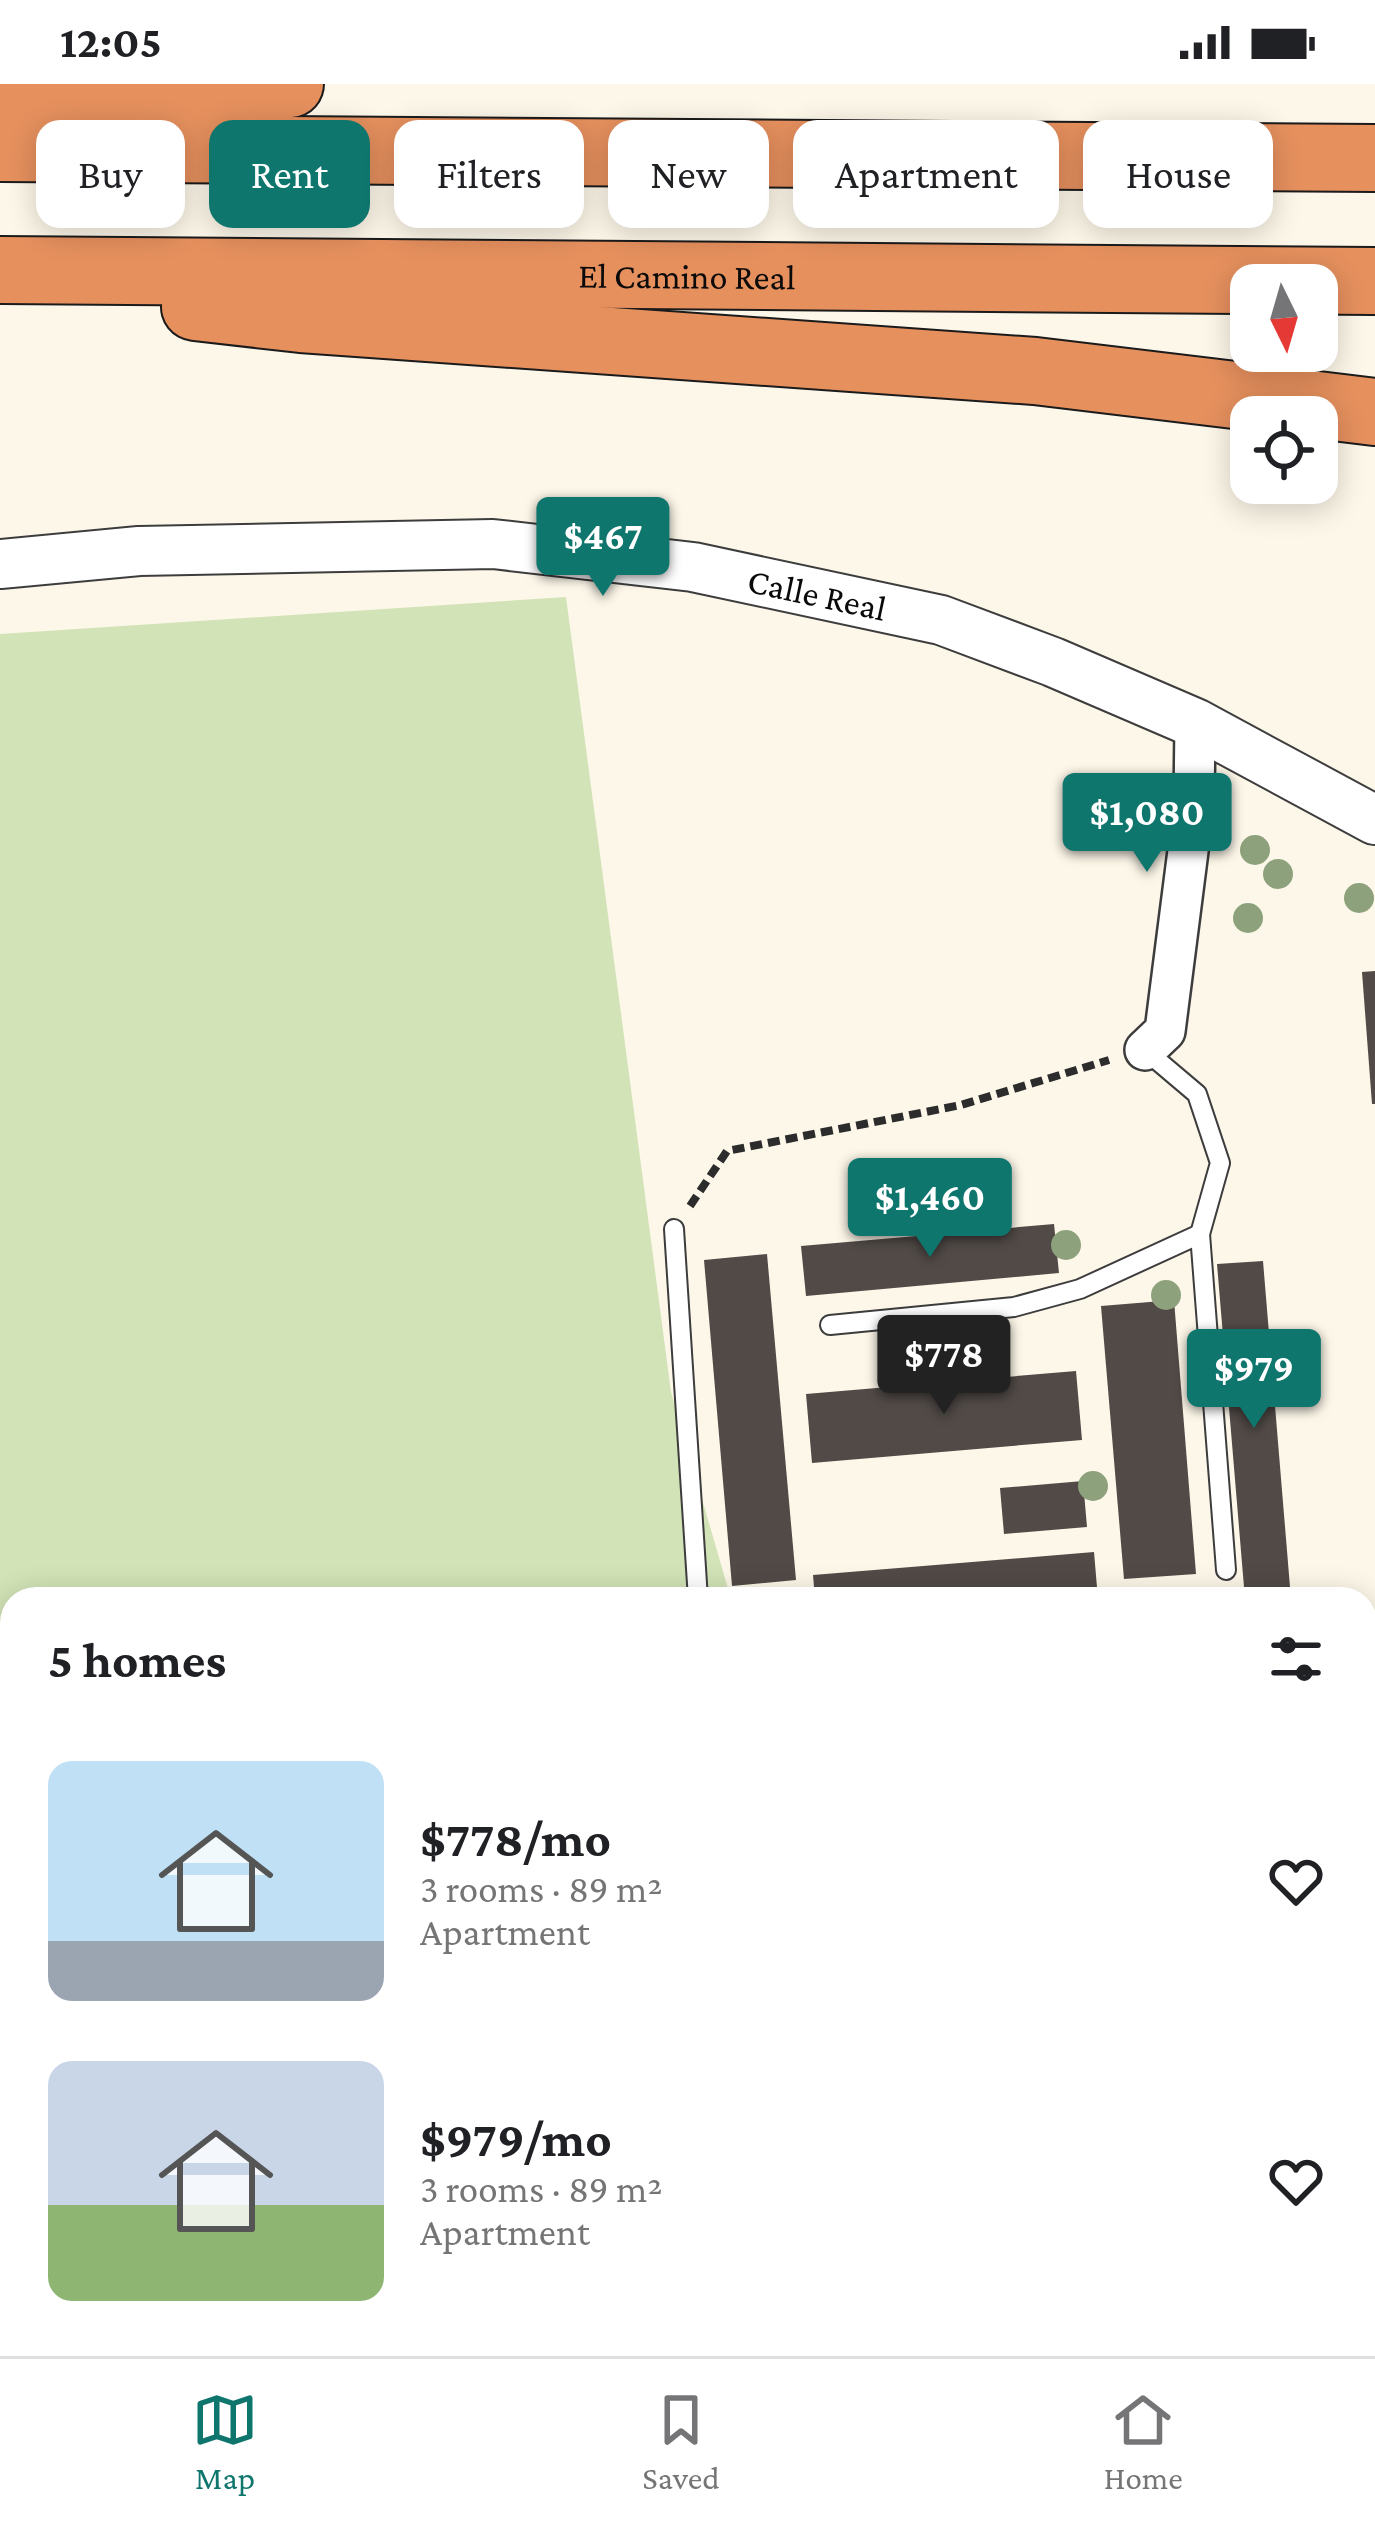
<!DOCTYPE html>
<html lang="en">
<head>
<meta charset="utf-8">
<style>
  :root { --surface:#fff; --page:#f2f2f2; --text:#202124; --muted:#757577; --line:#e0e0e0; --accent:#0f766e }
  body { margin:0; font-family:"Crimson Pro",serif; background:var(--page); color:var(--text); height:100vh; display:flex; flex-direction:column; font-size:45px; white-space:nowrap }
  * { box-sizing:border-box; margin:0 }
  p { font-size:39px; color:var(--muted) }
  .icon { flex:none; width:66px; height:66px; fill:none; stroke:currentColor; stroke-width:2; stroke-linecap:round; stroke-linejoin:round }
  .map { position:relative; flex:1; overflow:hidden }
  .details { position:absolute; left:0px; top:1503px; width:1377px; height:771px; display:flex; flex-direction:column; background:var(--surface); border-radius:36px 36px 0 0; box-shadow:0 6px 30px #0003 }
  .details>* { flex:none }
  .banner { position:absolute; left:36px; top:36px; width:1305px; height:108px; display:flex; gap:24px }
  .needle { width:78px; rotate:175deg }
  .fabs { position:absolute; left:1230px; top:180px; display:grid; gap:24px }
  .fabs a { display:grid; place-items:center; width:108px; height:108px; border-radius:24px; background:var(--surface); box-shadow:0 6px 30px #0003; font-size:60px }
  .price { position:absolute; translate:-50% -102px; padding:0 27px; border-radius:12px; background:var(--accent); color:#fff; font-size:39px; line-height:78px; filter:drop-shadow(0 3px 6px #0008) }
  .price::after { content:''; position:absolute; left:50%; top:72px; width:36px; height:27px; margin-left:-18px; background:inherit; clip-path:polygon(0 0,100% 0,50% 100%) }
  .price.current { background:#222; color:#fff }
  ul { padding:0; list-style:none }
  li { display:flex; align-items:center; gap:36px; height:300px; padding:0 48px }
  li span { display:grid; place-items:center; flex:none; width:336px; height:240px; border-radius:24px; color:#555 }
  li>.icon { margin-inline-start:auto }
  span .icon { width:144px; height:144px; fill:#fffc; stroke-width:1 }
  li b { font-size:51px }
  h2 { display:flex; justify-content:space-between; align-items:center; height:144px; padding:0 48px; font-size:51px }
  .chip { padding:0 42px; border-radius:24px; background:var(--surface); box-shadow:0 6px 30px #0003; font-size:42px; line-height:108px }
  .chip.current { background:var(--accent); color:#fff }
  .status { display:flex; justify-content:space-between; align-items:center; height:84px; padding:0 60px; background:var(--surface); direction:ltr }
  .status svg { height:33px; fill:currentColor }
  .tabs { display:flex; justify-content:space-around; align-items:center; height:168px; border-top:3px solid var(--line); background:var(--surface); font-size:33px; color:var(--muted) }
  .tabs a { display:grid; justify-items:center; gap:6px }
  .tabs .current { color:var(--accent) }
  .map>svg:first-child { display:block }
  .green { fill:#d2e3b7 }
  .building { fill:#514a47 }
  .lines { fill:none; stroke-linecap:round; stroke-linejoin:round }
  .service-casing { stroke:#3d3d3d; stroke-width:22 }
  .minor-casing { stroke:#3d3d3d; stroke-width:44 }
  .tertiary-casing { stroke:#3d3d3d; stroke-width:52 }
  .motorway-casing { stroke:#1b1b1b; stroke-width:70 }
  .path { stroke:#2c2c2c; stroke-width:8; stroke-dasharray:12 6; stroke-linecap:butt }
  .service { stroke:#fff; stroke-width:18 }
  .minor { stroke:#fff; stroke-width:39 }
  .tertiary { stroke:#fff; stroke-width:48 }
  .motorway { stroke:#e6905e; stroke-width:66 }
  .tree { fill:#8da17c }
  .labels { text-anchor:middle; stroke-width:12; stroke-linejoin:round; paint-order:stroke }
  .street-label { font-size:36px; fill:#0a0a0a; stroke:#fff }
</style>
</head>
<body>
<div class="status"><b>12:05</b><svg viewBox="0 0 49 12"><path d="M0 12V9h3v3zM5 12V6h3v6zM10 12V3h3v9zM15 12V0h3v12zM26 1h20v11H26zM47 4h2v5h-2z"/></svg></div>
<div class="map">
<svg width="1375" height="2272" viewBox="0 0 1375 2272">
  <rect width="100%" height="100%" fill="#fdf7e9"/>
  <polygon class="green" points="566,513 671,1308 731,1515 12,1515 12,1681 0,1682 0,550"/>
  <g class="building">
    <polygon points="1375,887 1375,1020 1372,1020 1362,888"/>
    <polygon points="1054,1140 1059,1189 806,1212 801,1162"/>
    <polygon points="767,1170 796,1496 732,1502 704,1176"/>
    <polygon points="1263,1177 1291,1515 1245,1515 1217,1180"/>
    <polygon points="1174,1216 1196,1490 1124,1495 1101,1222"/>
    <polygon points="1076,1287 1082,1356 812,1379 806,1310"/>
    <polygon points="1083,1397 1087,1443 1004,1450 1000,1404"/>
    <polygon points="1094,1468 1098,1515 815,1515 813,1491"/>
    <polygon points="0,1746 12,1788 12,1870 0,1872"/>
    <rect x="1365" y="1884" width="10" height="75"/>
    <polygon points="0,1916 12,1917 12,2062 0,2060"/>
    <polygon points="0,2210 12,2215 12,2262 17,2262 13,2272 0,2272"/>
    <polygon points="577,2262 711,2262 710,2272 618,2272 577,2268"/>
  </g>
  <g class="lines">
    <defs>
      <g id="service">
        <polyline points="674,1145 698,1515"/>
        <polyline points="1200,1150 1226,1486"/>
        <polyline points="830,1241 1014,1223 1080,1205 1200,1150 1220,1079 1197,1010 1145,966"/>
        <polyline points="1365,1633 1375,1632"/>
        <polyline points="0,1692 12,1692"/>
        <polyline points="1365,2157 1375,2166"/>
        <polyline points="1365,2259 1375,2258"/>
        <polyline points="909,2262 912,2272"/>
        <polyline points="1218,2272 1332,2262"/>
      </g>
      <g id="minor">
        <polyline points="1145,966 1165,947 1194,720 1195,639"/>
        <polyline points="0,2146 12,2152"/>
        <polyline points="129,2262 130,2272"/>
        <polyline points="488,2262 503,2264"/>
      </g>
      <g id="tertiary">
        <path id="s1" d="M0,480l139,-13 354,-7 200,23 248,53 112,42 142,61 180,97"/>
      </g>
      <g id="motorway">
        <polyline points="0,22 76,13 290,0"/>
        <polyline points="0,64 1375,74"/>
        <path id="s2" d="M0,186l1375,11"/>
        <polyline points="195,223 301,235 1035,287 1375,328"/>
      </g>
    </defs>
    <use href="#service" class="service-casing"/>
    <use href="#minor" class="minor-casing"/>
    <use href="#tertiary" class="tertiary-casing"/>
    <use href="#motorway" class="motorway-casing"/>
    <polyline class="path" points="690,1122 727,1067 961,1021 1109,976"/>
    <use href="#service" class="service"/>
    <use href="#minor" class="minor"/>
    <use href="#tertiary" class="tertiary"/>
    <use href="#motorway" class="motorway"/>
  </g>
  <g class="tree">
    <circle cx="1255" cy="766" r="15"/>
    <circle cx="1278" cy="790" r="15"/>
    <circle cx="1359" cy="814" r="15"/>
    <circle cx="1248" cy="834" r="15"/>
    <circle cx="1066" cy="1161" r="15"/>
    <circle cx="1166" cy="1211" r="15"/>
    <circle cx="1093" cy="1402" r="15"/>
  </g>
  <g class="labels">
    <g class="street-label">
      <text dy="13" stroke="none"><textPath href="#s2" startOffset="687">El Camino Real</textPath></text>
      <text dy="13" stroke="none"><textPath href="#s1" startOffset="822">Calle Real</textPath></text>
    </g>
  </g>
</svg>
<div class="fabs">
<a><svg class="needle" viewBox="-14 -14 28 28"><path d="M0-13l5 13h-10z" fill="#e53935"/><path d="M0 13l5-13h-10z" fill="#757577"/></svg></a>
<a><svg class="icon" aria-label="locate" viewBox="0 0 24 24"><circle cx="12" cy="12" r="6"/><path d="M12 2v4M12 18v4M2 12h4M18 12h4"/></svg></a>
</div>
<b class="price" style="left:603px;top:515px">$467</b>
<b class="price" style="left:1147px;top:791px">$1,080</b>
<b class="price" style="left:930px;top:1176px">$1,460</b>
<b class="price current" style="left:944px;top:1333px">$778</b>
<b class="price" style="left:1254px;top:1347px">$979</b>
<div class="banner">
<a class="chip">Buy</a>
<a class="chip current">Rent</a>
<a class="chip">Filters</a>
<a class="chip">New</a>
<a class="chip">Apartment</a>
<a class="chip">House</a>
</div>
<section class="details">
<h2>5 homes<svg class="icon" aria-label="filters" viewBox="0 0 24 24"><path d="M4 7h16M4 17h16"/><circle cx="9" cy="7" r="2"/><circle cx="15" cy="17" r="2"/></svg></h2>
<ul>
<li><span style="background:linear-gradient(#bfe0f5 75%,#9aa5b1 0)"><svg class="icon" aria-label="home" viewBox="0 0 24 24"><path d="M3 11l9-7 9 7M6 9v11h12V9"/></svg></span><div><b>$778/mo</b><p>3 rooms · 89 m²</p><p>Apartment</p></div><svg class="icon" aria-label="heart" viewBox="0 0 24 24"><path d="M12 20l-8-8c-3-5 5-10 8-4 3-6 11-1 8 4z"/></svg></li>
<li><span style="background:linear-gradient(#c9d6e8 60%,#8fb573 0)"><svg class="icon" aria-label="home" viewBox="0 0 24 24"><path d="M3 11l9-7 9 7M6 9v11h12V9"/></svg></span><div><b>$979/mo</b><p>3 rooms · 89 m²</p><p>Apartment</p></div><svg class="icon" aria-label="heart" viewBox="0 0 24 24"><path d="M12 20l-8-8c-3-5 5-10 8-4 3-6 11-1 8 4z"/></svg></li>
</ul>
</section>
</div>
<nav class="tabs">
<a class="current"><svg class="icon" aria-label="map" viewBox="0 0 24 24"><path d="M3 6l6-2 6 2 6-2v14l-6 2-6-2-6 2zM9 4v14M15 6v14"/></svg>Map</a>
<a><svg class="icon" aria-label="saved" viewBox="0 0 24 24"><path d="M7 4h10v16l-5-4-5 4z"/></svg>Saved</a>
<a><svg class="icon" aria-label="home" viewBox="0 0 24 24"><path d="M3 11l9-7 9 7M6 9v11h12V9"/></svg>Home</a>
</nav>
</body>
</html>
